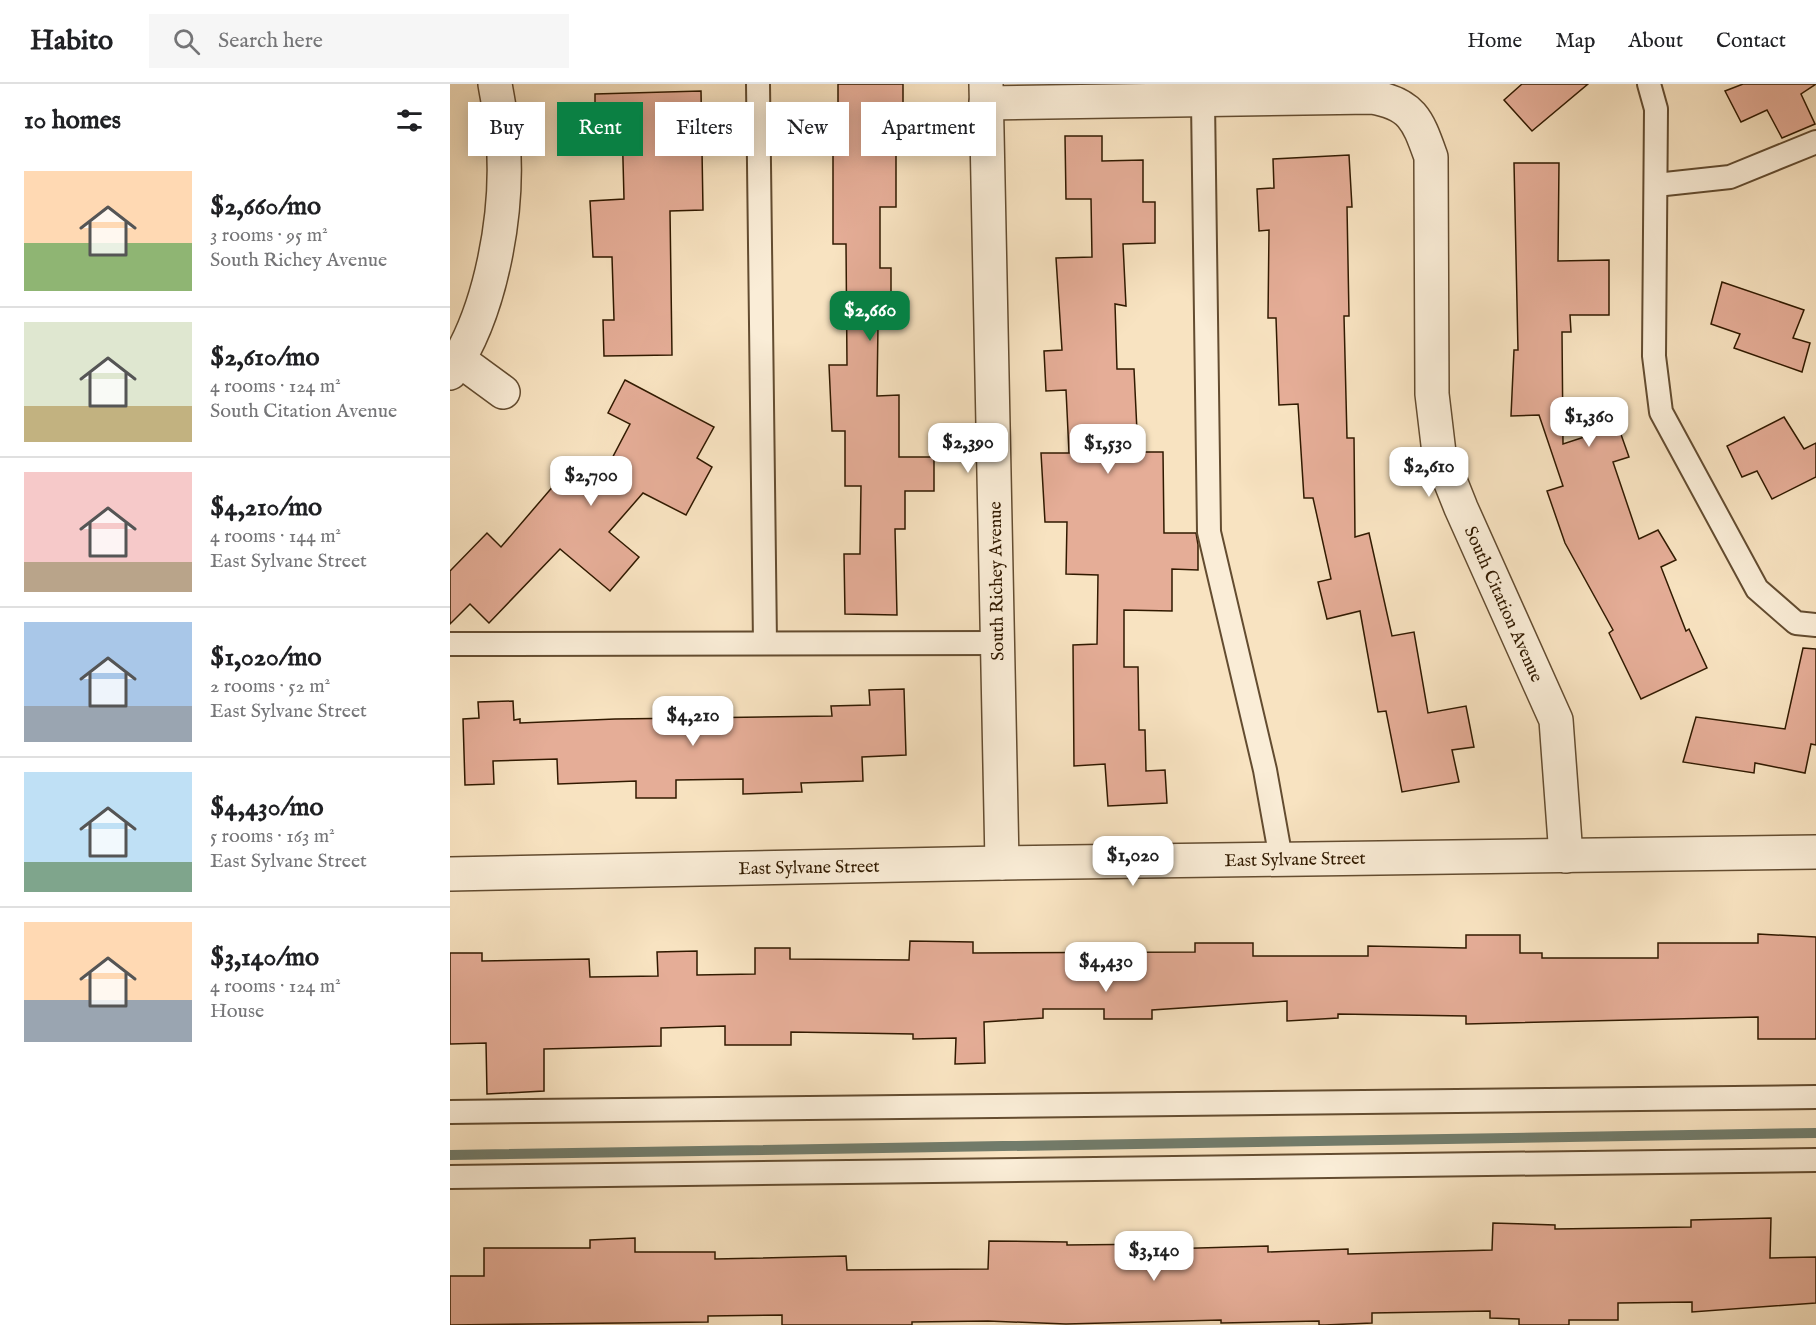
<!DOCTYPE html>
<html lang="en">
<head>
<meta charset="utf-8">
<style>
  :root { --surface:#fff; --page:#f6f6f6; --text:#202124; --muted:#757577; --line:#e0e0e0; --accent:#0b8043 }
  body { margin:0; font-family:"IM FELL English",serif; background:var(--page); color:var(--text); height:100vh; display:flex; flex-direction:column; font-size:22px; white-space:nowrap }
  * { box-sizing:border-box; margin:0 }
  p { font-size:20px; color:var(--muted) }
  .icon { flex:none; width:33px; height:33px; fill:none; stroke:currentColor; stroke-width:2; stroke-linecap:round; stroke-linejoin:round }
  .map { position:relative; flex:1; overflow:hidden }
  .details { display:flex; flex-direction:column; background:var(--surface); width:450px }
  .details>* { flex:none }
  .top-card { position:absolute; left:18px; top:18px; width:570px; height:54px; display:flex; gap:12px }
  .price { position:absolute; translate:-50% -51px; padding:0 14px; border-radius:12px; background:#fff; color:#222; font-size:20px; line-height:39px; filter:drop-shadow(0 2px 3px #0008) }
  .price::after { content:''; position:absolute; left:50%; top:36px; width:18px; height:14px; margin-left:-9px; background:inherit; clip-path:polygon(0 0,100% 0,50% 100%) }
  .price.current { background:var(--accent); color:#fff }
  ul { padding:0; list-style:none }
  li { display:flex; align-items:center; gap:18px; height:150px; padding:0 24px }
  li+li { border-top:2px solid var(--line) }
  li span { display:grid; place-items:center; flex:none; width:168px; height:120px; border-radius:0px; color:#555 }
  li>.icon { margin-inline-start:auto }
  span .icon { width:72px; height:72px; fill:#fffc; stroke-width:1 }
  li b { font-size:26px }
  h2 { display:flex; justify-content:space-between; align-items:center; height:72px; padding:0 24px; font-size:26px }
  .tag { padding:0 21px; border-radius:0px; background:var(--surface); box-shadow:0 3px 15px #0003; font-size:21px; line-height:54px }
  .tag.current { background:var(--accent); color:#fff }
  header { display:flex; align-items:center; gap:36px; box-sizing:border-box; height:84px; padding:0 30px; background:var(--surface); border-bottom:2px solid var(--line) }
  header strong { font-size:28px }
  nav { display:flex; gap:33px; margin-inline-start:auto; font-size:21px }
  .search { width:420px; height:54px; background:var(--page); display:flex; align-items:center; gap:15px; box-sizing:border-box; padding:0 21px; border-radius:0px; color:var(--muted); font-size:22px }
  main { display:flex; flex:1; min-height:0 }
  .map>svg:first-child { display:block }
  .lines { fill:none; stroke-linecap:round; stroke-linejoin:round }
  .stream { stroke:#727c6b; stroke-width:10 }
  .building { fill:#e5ad97; stroke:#311a00; stroke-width:1.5 }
  .service-casing { stroke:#634c30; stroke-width:26 }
  .minor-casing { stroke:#634c30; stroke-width:36 }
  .tertiary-casing { stroke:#634c30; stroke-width:36 }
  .service { stroke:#faedd7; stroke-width:22 }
  .minor { stroke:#faedd7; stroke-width:33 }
  .tertiary { stroke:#faedd7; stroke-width:33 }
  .labels { text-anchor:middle; stroke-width:5; stroke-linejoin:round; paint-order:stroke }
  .street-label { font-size:18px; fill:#311a00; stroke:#faedd7 }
</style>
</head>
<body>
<header>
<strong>Habito</strong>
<div class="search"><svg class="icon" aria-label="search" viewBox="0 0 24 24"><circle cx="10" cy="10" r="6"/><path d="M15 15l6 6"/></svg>Search here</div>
<nav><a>Home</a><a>Map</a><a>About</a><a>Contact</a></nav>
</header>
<main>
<section class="details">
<h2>10 homes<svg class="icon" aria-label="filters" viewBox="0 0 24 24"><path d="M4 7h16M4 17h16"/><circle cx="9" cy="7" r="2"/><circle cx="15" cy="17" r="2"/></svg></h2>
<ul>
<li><span style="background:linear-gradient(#ffd9b3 60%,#8fb573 0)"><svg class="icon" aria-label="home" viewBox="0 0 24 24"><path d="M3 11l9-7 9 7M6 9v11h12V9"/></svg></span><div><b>$2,660/mo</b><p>3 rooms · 95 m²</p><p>South Richey Avenue</p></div></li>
<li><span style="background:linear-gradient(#dfe7d0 70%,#c2b280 0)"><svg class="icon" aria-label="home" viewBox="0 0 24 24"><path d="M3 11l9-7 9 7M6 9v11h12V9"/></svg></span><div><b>$2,610/mo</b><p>4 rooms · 124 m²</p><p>South Citation Avenue</p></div></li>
<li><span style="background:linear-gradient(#f6c9c9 75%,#b9a48a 0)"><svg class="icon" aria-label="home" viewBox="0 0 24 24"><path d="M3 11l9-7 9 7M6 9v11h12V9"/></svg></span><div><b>$4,210/mo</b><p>4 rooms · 144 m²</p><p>East Sylvane Street</p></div></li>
<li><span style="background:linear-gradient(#a9c7e8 70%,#9aa5b1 0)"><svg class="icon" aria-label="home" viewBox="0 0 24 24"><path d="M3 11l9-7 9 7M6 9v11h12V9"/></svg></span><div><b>$1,020/mo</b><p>2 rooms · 52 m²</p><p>East Sylvane Street</p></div></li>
<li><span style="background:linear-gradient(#bfe0f5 75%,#7fa58c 0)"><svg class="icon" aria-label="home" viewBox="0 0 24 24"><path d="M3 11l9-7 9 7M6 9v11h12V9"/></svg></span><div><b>$4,430/mo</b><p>5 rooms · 163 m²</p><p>East Sylvane Street</p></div></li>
<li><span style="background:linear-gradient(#ffd9b3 65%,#9aa5b1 0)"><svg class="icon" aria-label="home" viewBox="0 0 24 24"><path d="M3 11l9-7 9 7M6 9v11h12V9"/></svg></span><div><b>$3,140/mo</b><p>4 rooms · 124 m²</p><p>House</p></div></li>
</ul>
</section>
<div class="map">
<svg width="1366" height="1241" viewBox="0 0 1366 1241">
  <rect width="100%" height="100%" fill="#f8e3c1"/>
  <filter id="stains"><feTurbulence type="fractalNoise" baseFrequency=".00333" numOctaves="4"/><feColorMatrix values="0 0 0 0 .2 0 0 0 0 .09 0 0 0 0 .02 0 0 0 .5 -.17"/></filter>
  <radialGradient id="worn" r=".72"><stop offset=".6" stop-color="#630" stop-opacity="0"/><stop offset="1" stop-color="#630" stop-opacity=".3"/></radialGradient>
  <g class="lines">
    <polyline class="stream" points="0,1071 1366,1049"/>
  </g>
  <g class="building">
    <polygon points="388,0 453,0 453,65 446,65 446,123 430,123 430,184 441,184 441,241 428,241 427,312 449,311 449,373 484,373 484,407 455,407 455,445 445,445 447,531 395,530 394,470 410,470 411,402 395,402 395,347 382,347 379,281 397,281 396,160 383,160 383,41 388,41"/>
    <polygon points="1072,0 1138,0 1082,47 1054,16"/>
    <polygon points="1293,0 1366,0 1351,10 1365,40 1332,54 1317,26 1291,38 1275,7"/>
    <polygon points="251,7 253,126 220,127 222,271 154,272 153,236 164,236 162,173 143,173 140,117 174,115 172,38 145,39 145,10"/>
    <polygon points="615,52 652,52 652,77 693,76 693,118 705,118 705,159 673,160 676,222 665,220 667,285 684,285 688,368 713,368 714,449 746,449 748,461 748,486 722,485 722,527 674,526 674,583 688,583 689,646 695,646 696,687 715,686 717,719 658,722 655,680 624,682 623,561 647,560 648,491 616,490 617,438 595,438 591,369 619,369 616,306 596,307 594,267 612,266 606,174 642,173 641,115 616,115"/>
    <polygon points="899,71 902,123 897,123 899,232 894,232 897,354 904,354 905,453 919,449 942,552 964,548 978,629 1016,622 1024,663 1002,666 1009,698 952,708 936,627 928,628 910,527 877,535 868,498 881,495 863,414 854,414 848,320 829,321 826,234 818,234 819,146 809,147 807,105 824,104 823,75"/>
    <polygon points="1064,79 1109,79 1108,177 1159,176 1159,231 1120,231 1121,248 1112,248 1113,360 1168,342 1179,373 1163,378 1189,455 1208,446 1226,476 1211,483 1236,547 1239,545 1257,584 1191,615 1159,549 1163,546 1115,459 1097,407 1113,402 1089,331 1061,332 1064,266 1068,266"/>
    <polygon points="1272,198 1354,226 1343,254 1360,259 1352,288 1284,264 1290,250 1261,240"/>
    <polygon points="175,296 264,343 247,374 262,383 236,431 193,409 159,448 189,473 160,507 110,465 39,539 20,520 0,540 0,487 37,449 51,463 123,379 148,401 180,340 158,329"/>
    <polygon points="1334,333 1354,365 1366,359 1366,393 1322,415 1307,387 1292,393 1277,362"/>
    <polygon points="1353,564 1366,565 1366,661 1361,660 1355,689 1305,679 1304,689 1233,678 1246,633 1335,645"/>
    <polygon points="454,605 456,671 412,673 413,697 351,699 352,708 293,710 293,695 226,696 226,714 186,714 186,697 108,700 107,675 43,677 44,700 15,701 13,635 29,634 28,618 63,617 64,636 70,635 70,639 165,635 382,632 381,622 420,621 419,606"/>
    <polygon points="1308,850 1366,853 1366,955 1308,955 1308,933 1016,940 1016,932 888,930 888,934 837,937 837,917 702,926 702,935 654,935 654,925 593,925 593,934 534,938 535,979 505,980 506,954 463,955 463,950 341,948 341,961 275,961 275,942 211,944 211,962 94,965 94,1007 37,1010 36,959 0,960 0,869 32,869 32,877 139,875 140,893 208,892 207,868 247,867 247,891 305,890 305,864 340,864 340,875 459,876 460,857 523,858 523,869 745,868 745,859 803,859 803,872 918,872 918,862 1016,864 1016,851 1070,851 1070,869 1092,869 1092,874 1208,874 1208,859 1308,859"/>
    <polygon points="1321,1134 1320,1174 1366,1173 1366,1219 1242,1228 1242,1218 1168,1219 1168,1236 1119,1236 1119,1241 1069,1241 1069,1235 1040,1234 1040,1227 922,1229 922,1239 875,1241 869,1241 869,1237 771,1239 771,1236 616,1240 538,1237 462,1238 462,1241 332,1241 332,1231 258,1232 258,1238 0,1241 0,1192 34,1192 34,1164 140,1164 140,1156 185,1154 185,1168 265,1168 265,1175 396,1172 397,1186 538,1185 539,1157 617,1158 617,1161 714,1160 714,1165 818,1162 818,1168 898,1165 898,1170 1042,1166 1043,1139 1105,1141 1105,1145 1241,1143 1241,1136"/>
  </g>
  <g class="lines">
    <defs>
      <g id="service">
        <polyline points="308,0 315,559"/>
        <polyline points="1199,0 1206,25 1204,272 1211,328 1307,505 1346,539 1366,541"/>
        <polyline points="753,18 759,448 815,686 831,775"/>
        <polyline points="1206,101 1280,93 1366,58"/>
        <polyline points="0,560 547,559"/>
        <polyline points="0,1028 1366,1013"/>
        <polyline points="0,1093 1366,1076"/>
      </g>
      <g id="minor">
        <polyline points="536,0 552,779"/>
        <path d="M536,19l386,-6c41,7 46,24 59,60l1,237 7,59 22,55 95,212 10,136"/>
        <polyline points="8,275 53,308"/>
        <polyline points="0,790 552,779 1366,768"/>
      </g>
      <path id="tertiary" d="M0,289c42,-61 59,-162 53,-234 -1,-19 -5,-37 -8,-55"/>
    </defs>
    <use href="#service" class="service-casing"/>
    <use href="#minor" class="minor-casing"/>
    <use href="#tertiary" class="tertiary-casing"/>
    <use href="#service" class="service"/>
    <use href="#minor" class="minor"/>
    <use href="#tertiary" class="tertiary"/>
  </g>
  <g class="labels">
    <g class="street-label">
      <text transform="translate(546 497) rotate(-91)" y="6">South Richey Avenue</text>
      <text transform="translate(1054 520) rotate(66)" y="6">South Citation Avenue</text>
      <text transform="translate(845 775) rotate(-1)" y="6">East Sylvane Street</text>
      <text transform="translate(359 783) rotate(-1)" y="6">East Sylvane Street</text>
    </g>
  </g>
  <rect width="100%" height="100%" filter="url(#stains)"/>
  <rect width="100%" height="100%" fill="url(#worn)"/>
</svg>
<b class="price current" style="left:420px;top:258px">$2,660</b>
<b class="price" style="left:1139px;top:364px">$1,360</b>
<b class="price" style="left:518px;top:390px">$2,390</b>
<b class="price" style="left:658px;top:391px">$1,530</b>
<b class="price" style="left:979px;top:414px">$2,610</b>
<b class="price" style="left:141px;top:423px">$2,700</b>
<b class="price" style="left:243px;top:663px">$4,210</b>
<b class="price" style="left:683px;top:803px">$1,020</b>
<b class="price" style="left:656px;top:909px">$4,430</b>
<b class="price" style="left:704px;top:1198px">$3,140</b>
<div class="top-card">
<a class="tag">Buy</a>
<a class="tag current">Rent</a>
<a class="tag">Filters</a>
<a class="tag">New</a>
<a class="tag">Apartment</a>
</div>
</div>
</main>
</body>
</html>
